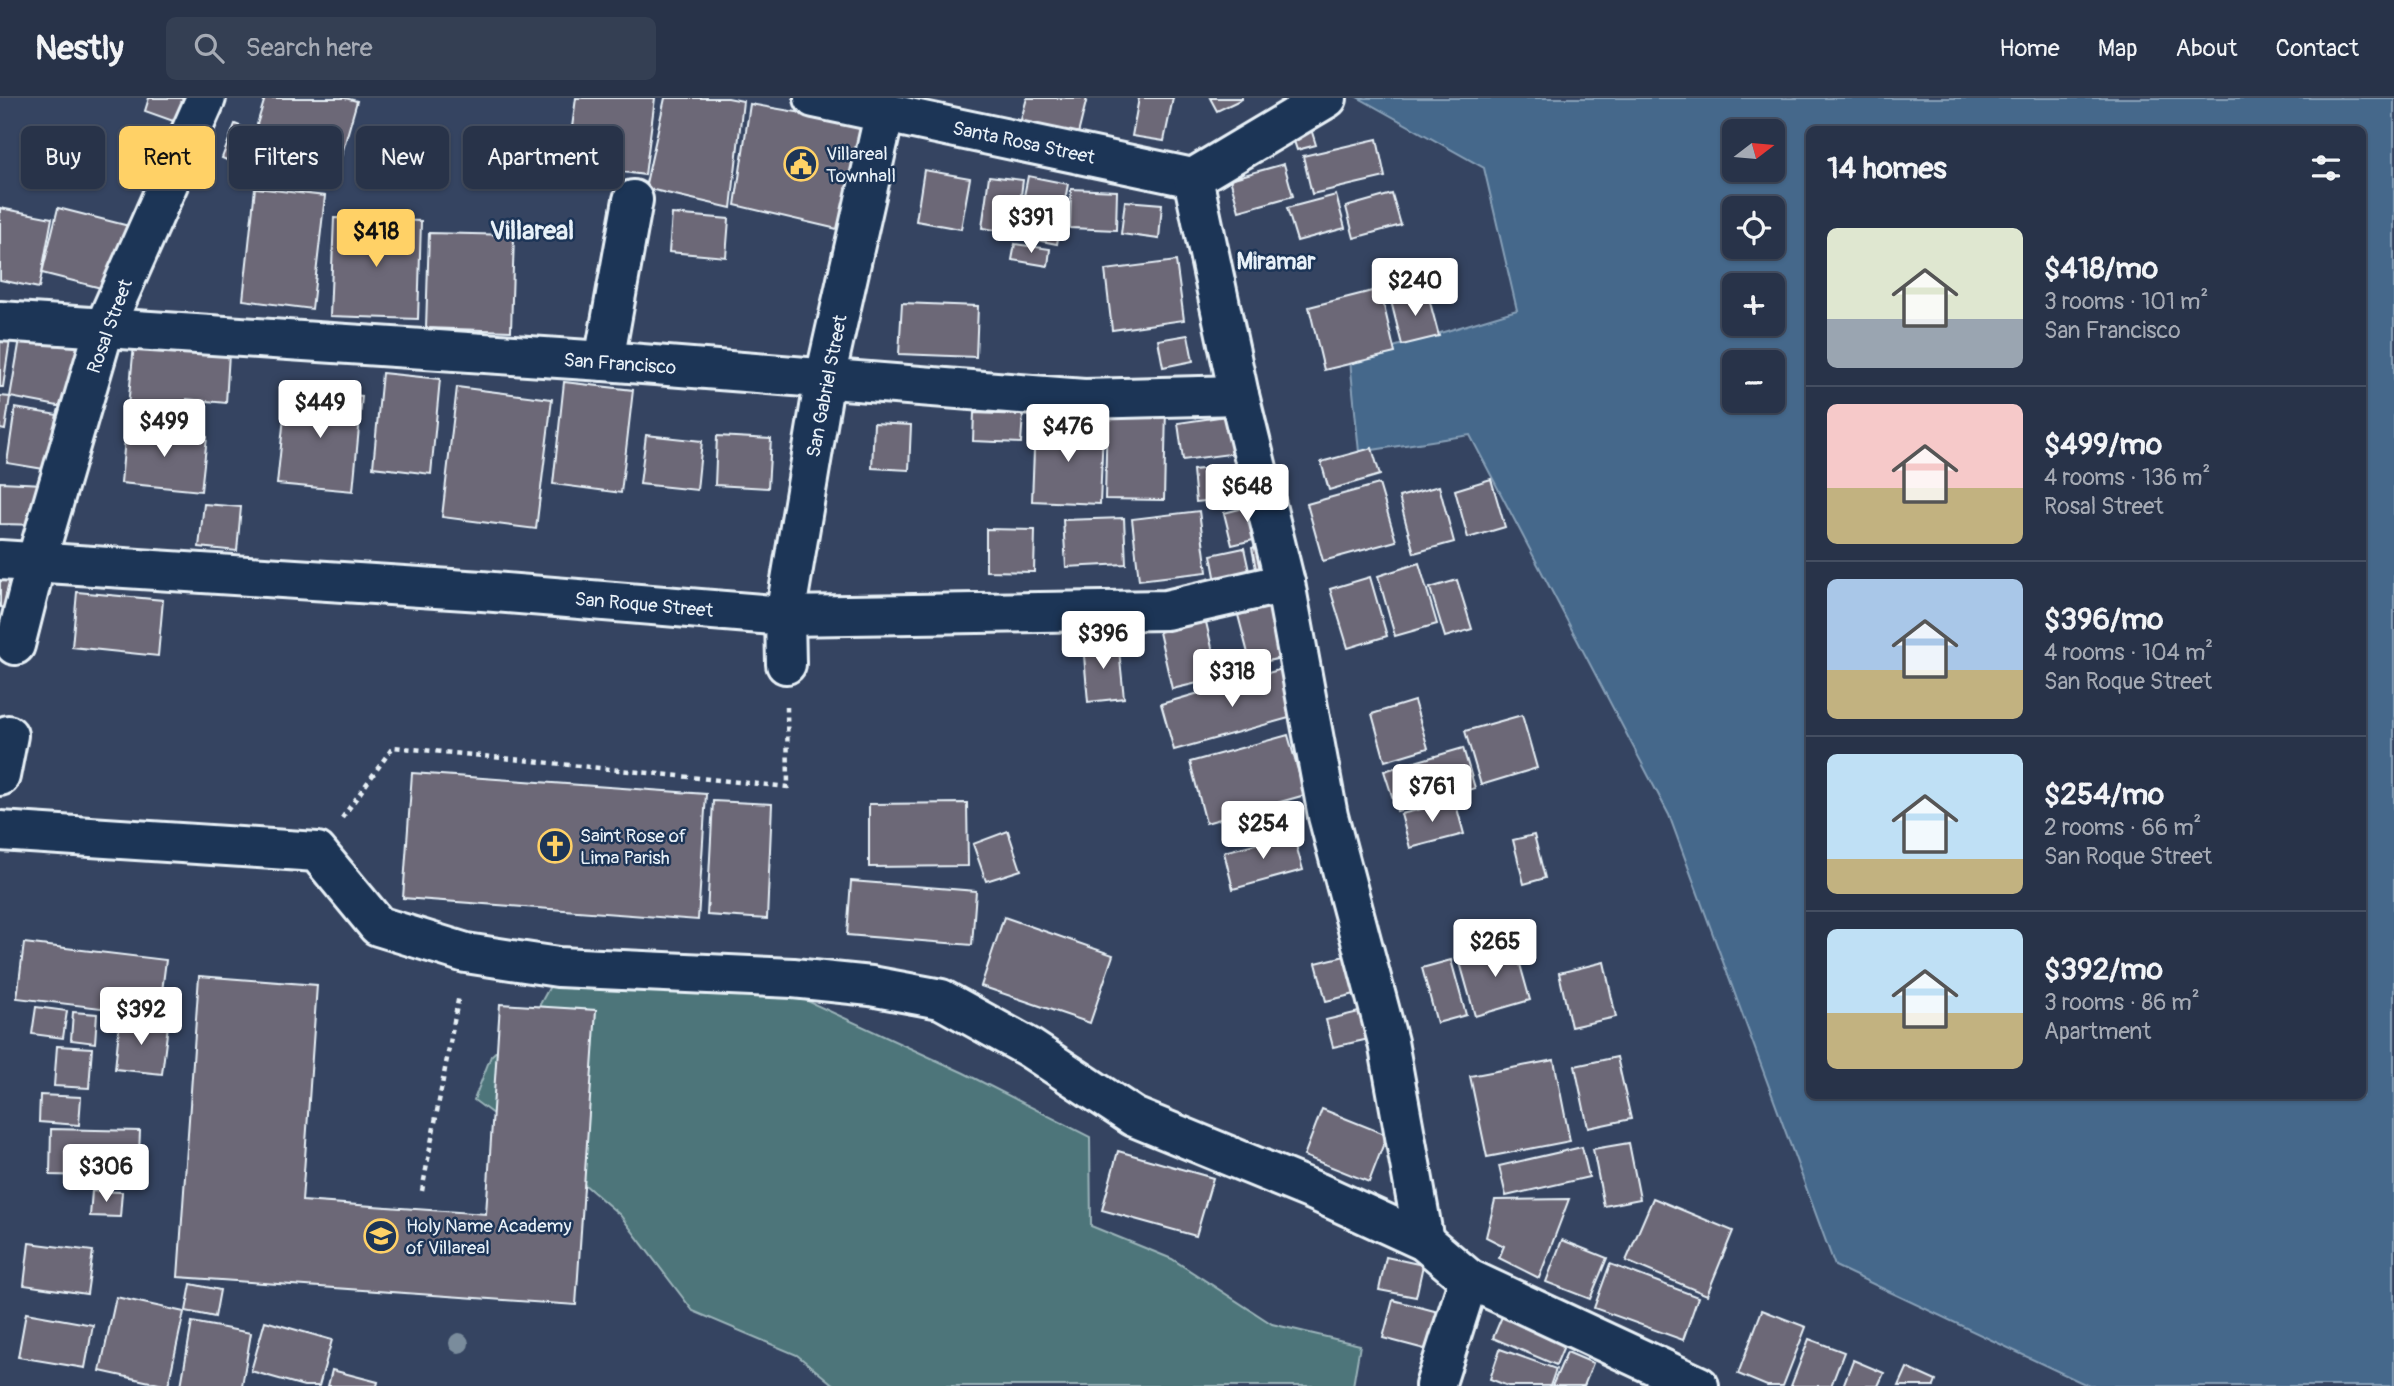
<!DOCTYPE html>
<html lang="en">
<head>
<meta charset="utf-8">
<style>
  :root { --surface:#283349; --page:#343f53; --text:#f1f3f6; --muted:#a5aab4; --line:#444e61; --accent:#ffd166 }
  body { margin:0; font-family:Pangolin,sans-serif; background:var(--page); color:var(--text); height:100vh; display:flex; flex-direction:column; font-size:26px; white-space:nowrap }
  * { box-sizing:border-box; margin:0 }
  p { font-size:23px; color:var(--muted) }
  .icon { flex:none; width:38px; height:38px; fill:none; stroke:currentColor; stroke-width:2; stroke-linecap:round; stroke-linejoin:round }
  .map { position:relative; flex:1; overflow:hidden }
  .details { position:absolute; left:1806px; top:28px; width:560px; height:973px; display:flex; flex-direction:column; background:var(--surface); border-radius:10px; box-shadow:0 2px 5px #0004,0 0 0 2px var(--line) }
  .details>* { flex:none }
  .top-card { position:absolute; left:21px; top:28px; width:665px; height:63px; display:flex; gap:14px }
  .needle { width:46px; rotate:74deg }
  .buttons { position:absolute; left:1722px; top:21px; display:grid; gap:14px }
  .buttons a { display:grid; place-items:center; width:63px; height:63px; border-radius:10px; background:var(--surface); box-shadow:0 2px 5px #0004,0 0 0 2px var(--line); font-size:35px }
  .price { position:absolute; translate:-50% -60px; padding:0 16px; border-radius:7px; background:#fff; color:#222; font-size:23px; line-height:46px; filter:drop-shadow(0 2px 4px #0008) }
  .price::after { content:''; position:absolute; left:50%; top:42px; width:21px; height:16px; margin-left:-10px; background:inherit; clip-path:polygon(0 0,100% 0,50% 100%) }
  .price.selected { background:var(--accent); color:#111 }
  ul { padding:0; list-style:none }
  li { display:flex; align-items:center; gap:21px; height:175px; padding:0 21px }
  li+li { border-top:2px solid var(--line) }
  li span { display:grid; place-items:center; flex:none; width:196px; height:140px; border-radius:10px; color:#555 }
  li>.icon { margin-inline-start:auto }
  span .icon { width:84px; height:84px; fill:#fffc; stroke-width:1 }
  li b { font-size:30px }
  h2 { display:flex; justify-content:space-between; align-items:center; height:84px; padding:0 21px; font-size:30px }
  .chip { padding:0 24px; border-radius:10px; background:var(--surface); box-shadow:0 2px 5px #0004,0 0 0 2px var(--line); font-size:24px; line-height:63px }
  .chip.selected { background:var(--accent); color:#111 }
  header { display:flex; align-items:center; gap:42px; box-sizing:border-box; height:98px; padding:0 35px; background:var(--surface); border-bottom:2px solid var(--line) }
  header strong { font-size:33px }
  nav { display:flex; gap:38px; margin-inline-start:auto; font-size:24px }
  .search { width:490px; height:63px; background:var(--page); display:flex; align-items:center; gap:18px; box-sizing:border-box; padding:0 24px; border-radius:10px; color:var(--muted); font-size:26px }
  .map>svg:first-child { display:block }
  .green { fill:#4d757a; stroke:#9ab3b9; stroke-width:2 }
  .water { fill:#44688b; stroke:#869fb7; stroke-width:2; fill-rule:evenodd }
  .building { fill:#6c6777; stroke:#e8f1f8; stroke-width:2 }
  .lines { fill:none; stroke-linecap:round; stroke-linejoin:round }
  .minor-casing { stroke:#e8f1f8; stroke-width:44 }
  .path { stroke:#e8f1f8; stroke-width:4.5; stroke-dasharray:5 5; stroke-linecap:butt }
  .minor { stroke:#1d3557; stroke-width:38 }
  .tree { fill:#7a8c9c }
  .labels { text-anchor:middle; stroke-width:5; stroke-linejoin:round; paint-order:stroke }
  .street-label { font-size:19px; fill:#e8f1f8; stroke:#1d3557 }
  .poi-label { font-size:19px; fill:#e8f1f8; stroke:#1d3557; text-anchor:start }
  .quarter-label { font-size:23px; font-weight:bold; fill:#e8f1f8; stroke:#1d3557 }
  .district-label { font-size:26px; font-weight:bold; fill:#e8f1f8; stroke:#1d3557 }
</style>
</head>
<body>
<header>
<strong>Nestly</strong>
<div class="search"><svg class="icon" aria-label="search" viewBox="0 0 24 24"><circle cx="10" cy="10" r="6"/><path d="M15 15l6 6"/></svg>Search here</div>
<nav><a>Home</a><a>Map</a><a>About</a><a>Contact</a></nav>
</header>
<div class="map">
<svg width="2394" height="1288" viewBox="0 0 2394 1288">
  <rect width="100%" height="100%" fill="#354461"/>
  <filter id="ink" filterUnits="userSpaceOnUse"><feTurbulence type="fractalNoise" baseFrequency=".0143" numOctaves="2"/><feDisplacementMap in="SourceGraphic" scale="14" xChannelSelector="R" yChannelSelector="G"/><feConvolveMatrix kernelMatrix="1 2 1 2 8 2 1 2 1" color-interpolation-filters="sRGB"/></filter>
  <g filter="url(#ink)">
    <polygon class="green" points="753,878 964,975 1090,1039 1091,1128 1172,1161 1272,1226 1360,1247 1353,1288 835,1288 797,1257 693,1213 620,1117 563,1068 474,1002 491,958 533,919 555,879"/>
    <path class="water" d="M1359,0h1035v1288h-305l-254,-120 -166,-451 -199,-380 -111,17 -9,-92 167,-50 -33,-142zM1810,32h552v966h-552zM1734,33h39v39h-39zM1734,110h39v39h-39zM1734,187h39v39h-39zM1734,264h39v39h-39z"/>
    <g class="building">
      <polygon points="149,0 200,0 190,29 145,13"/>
      <polygon points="265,0 345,0 357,3 341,59 255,33"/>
      <polygon points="576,0 655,0 645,77 567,66"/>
      <polygon points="665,0 728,0 743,3 731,110 645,90"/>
      <polygon points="1027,0 1087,0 1077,40 1020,25"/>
      <polygon points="1139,0 1173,0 1164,43 1132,38"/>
      <polygon points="1210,0 1242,0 1242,1 1217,13"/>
      <polygon points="750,6 867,26 850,134 735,107"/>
      <polygon points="1307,18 1316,47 1297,52 1288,25"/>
      <polygon points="235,26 316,60 302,94 222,60"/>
      <polygon points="1377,41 1385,79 1312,96 1303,58"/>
      <polygon points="1284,66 1293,98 1239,113 1230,81"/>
      <polygon points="924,72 970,80 961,131 916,123"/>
      <polygon points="989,78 1023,82 1016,135 982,130"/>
      <polygon points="1028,78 1068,86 1057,146 1016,138"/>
      <polygon points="255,90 325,98 312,211 243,202"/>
      <polygon points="1071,91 1117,93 1116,132 1070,130"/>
      <polygon points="1392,96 1401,127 1354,140 1346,109"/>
      <polygon points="1336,97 1345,130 1297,143 1287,110"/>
      <polygon points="1125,103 1162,106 1159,141 1121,136"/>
      <polygon points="0,110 52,120 39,190 0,182"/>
      <polygon points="58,110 133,129 117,194 42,175"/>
      <polygon points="672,116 729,121 726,159 669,154"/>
      <polygon points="334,120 421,123 418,221 330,218"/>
      <polygon points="429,135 514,137 511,233 426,230"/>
      <polygon points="1015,146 1050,151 1048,168 1012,162"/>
      <polygon points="1176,163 1184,222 1112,232 1105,172"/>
      <polygon points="1380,191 1395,255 1324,272 1309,209"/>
      <polygon points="1427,193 1439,238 1402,247 1391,203"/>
      <polygon points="902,205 978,208 976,259 899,256"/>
      <polygon points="0,233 11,235 3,289 0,289"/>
      <polygon points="21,235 86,247 74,311 10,299"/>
      <polygon points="1188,237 1193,263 1163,269 1158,242"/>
      <polygon points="134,247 229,255 226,305 187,301 185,336 126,329"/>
      <polygon points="382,275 440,281 431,376 373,369"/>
      <polygon points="564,284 633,292 621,395 553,386"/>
      <polygon points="457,289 552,301 536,431 442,419"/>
      <polygon points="287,290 362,298 353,393 277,386"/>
      <polygon points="0,298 10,299 5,332 0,331"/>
      <polygon points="1107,309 1166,310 1164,402 1105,401"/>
      <polygon points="15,310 70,319 62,374 7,365"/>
      <polygon points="974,315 1023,317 1021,345 973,343"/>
      <polygon points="1233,317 1238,355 1183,362 1178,325"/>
      <polygon points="874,325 911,327 909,372 872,370"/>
      <polygon points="1035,327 1103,329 1100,406 1032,403"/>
      <polygon points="126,329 207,339 201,393 121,385"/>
      <polygon points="646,337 702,343 697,392 640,386"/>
      <polygon points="717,338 771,341 768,390 715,387"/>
      <polygon points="1372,350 1380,377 1329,392 1321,364"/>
      <polygon points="1241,367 1245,399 1196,404 1193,372"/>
      <polygon points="1491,381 1505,429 1468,440 1455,392"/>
      <polygon points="0,384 45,386 43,427 0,426"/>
      <polygon points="1379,386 1396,443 1323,463 1307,406"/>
      <polygon points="1439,388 1454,444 1414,455 1399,399"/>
      <polygon points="1263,405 1270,438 1232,447 1224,415"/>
      <polygon points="204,406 241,409 237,453 199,449"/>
      <polygon points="1199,413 1207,474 1139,482 1132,421"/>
      <polygon points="1124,420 1126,466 1066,469 1063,422"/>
      <polygon points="986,431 1035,432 1034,474 986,473"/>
      <polygon points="1272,445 1278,472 1257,476 1252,450"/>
      <polygon points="1244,450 1251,482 1217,489 1211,457"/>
      <polygon points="1419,465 1437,526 1395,538 1378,478"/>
      <polygon points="0,474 23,477 20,512 0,509"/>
      <polygon points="1370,479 1387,538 1348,550 1330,491"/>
      <polygon points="1457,482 1472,531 1445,539 1430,490"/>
      <polygon points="77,494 163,502 158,558 72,549"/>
      <polygon points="1276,508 1289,558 1251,567 1238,517"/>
      <polygon points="1206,524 1219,580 1172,591 1159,534"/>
      <polygon points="1118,542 1124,600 1088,604 1083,546"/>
      <polygon points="1289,569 1303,616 1174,652 1161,606"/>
      <polygon points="1414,603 1428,650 1385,663 1372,616"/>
      <polygon points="1522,617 1537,670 1481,687 1465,633"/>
      <polygon points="1288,637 1305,697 1206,725 1190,664"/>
      <polygon points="1463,650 1475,690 1397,713 1384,673"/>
      <polygon points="412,675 706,696 698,822 403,800"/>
      <polygon points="713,703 772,706 767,821 707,817"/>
      <polygon points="1455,703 1464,736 1410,750 1401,716"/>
      <polygon points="967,705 968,768 869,769 869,706"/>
      <polygon points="1008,733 1021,772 986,783 973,746"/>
      <polygon points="1293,736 1303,772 1233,791 1224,754"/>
      <polygon points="1534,737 1545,780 1524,786 1513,742"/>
      <polygon points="851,783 976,793 972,847 847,837"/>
      <polygon points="1004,819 1113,857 1090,925 981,888"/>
      <polygon points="24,845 166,862 159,917 17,900"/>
      <polygon points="1514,845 1530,902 1475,918 1459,861"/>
      <polygon points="1345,858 1355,896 1326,903 1316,865"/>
      <polygon points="1451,862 1466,917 1437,925 1422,870"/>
      <polygon points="1604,864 1616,919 1571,929 1559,875"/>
      <polygon points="199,878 317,887 302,1103 486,1116 500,906 596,912 576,1207 178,1179"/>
      <polygon points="36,909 67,913 63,940 32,936"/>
      <polygon points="1371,911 1378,939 1333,949 1326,922"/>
      <polygon points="73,914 97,916 95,945 71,942"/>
      <polygon points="120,921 168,927 162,976 115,971"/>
      <polygon points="57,948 92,950 89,990 54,988"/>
      <polygon points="1617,959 1631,1021 1588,1030 1575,968"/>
      <polygon points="1554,962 1570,1043 1487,1059 1470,978"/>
      <polygon points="40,997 81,999 79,1027 39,1024"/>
      <polygon points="1322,1011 1387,1037 1369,1084 1304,1058"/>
      <polygon points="51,1031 140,1033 138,1079 50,1077"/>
      <polygon points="1629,1045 1640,1101 1604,1108 1593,1051"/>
      <polygon points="1582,1049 1589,1079 1506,1098 1499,1068"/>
      <polygon points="1118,1053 1213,1080 1196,1138 1102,1112"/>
      <polygon points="92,1093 122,1094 120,1119 90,1118"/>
      <polygon points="1653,1100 1733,1133 1707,1197 1626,1163"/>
      <polygon points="1569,1101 1539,1180 1499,1160 1504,1148 1486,1139 1495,1102"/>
      <polygon points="1562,1142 1607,1160 1590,1201 1546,1184"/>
      <polygon points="29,1145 93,1153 87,1196 24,1187"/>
      <polygon points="1386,1159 1423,1167 1416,1199 1379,1192"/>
      <polygon points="1610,1166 1698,1199 1683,1242 1594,1210"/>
      <polygon points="191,1186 220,1192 215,1219 186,1213"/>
      <polygon points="116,1199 184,1214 168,1288 100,1273"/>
      <polygon points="1393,1202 1442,1215 1432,1253 1383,1240"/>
      <polygon points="1508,1204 1571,1231 1556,1267 1493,1240"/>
      <polygon points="1762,1212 1806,1229 1783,1288 1767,1288 1738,1276"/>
      <polygon points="26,1215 93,1227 85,1270 18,1259"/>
      <polygon points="265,1223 332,1242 319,1288 304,1288 251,1273"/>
      <polygon points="192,1224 251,1235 242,1288 181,1288"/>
      <polygon points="1809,1241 1844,1254 1831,1288 1791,1288"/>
      <polygon points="1500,1251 1556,1271 1550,1288 1508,1288 1490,1281"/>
      <polygon points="1567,1254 1593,1265 1584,1288 1552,1288"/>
      <polygon points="1853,1262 1884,1275 1878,1288 1843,1288"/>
      <polygon points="1907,1270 1936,1283 1934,1288 1899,1288"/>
      <polygon points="332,1272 378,1284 377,1288 328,1288"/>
    </g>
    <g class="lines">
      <defs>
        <g id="minor">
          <polyline points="814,0 1193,80"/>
          <polyline points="1193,80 1239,297 1285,485 1328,718 1388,944 1424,1143"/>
          <polyline points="1193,80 1327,0"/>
          <polyline points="0,223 604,263 1084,301 1239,297"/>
          <polyline points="604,263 633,102"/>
          <polyline points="0,462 482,493 785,518 1166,512 1285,485"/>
          <polyline points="15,547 36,464 105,228 206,0"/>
          <polyline points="786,566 785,518 825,280 885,13"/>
          <polyline points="0,678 8,637"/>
          <polyline points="0,733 317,754 378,828 466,855 558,869 793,880 871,888 941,901 1028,949 1134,1019 1317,1094 1424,1143 1469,1181 1699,1288"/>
          <polyline points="1435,1288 1469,1181"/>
        </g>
      </defs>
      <use href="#minor" class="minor-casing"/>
      <g class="path">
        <polyline points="342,720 393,649 788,689 787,609"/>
        <polyline points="422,1093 459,897"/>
      </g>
      <use href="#minor" class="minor"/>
    </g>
    <circle class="tree" cx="459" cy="1245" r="10"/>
  </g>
  <defs>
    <symbol id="civic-ring" viewBox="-11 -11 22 22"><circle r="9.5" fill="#1d3557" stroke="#ffd166" stroke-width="1.5"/><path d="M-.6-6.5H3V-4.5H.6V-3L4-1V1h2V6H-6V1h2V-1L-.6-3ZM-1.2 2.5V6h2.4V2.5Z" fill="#ffd166"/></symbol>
    <symbol id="church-ring" viewBox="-11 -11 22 22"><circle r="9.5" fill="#1d3557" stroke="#ffd166" stroke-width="1.5"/><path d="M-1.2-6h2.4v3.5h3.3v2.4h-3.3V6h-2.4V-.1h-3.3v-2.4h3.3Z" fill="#ffd166"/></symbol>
    <symbol id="school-ring" viewBox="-11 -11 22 22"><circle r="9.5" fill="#1d3557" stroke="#ffd166" stroke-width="1.5"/><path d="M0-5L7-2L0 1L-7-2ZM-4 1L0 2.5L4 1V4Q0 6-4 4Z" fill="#ffd166"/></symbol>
  </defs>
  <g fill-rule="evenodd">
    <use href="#civic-ring" x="782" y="47" width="38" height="38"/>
    <use href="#church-ring" x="536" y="729" width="38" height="38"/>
    <use href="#school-ring" x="362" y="1119" width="38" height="38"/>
  </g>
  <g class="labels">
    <g class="street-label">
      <text transform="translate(1024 44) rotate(12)" y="7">Santa Rosa Street</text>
      <text transform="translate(109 228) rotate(-70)" y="7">Rosal Street</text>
      <text transform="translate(620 265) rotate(4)" y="7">San Francisco</text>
      <text transform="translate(826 288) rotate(-79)" y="7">San Gabriel Street</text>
      <text transform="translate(644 506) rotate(5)" y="7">San Roque Street</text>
    </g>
    <g class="poi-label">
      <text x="826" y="62">Villareal<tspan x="826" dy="22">Townhall</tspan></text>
      <text x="580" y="744">Saint Rose of<tspan x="580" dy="22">Lima Parish</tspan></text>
      <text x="406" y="1134">Holy Name Academy<tspan x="406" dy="22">of Villareal</tspan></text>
    </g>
    <g class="quarter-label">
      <text x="1276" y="171">Miramar</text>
    </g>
    <g class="district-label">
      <text x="532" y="141">Villareal</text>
    </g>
  </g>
</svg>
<div class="buttons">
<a><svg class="needle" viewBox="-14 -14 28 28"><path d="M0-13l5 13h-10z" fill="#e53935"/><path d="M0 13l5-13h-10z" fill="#a5aab4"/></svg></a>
<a><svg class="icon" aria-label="locate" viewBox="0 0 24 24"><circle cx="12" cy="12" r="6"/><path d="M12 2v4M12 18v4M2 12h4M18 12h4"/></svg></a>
<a>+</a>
<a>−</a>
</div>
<b class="price" style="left:1031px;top:157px">$391</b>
<b class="price selected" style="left:376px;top:171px">$418</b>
<b class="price" style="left:1415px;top:220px">$240</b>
<b class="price" style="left:320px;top:342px">$449</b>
<b class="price" style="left:164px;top:361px">$499</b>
<b class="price" style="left:1068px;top:366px">$476</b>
<b class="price" style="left:1247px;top:426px">$648</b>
<b class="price" style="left:1103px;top:573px">$396</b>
<b class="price" style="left:1232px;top:611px">$318</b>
<b class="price" style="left:1432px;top:726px">$761</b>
<b class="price" style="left:1263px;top:763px">$254</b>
<b class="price" style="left:1495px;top:881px">$265</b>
<b class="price" style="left:141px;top:949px">$392</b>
<b class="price" style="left:106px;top:1106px">$306</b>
<div class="top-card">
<a class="chip">Buy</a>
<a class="chip selected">Rent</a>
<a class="chip">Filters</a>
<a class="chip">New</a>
<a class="chip">Apartment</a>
</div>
<section class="details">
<h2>14 homes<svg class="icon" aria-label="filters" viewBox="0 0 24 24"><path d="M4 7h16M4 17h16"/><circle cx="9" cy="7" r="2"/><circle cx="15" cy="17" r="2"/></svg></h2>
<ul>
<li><span style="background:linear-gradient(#dfe7d0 65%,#9aa5b1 0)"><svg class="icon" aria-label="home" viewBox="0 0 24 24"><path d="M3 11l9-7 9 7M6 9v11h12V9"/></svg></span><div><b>$418/mo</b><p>3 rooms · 101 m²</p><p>San Francisco</p></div></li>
<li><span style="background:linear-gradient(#f6c9c9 60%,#c2b280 0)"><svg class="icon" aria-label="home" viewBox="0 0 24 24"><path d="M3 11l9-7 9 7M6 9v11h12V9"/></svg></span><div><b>$499/mo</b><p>4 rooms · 136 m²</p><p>Rosal Street</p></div></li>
<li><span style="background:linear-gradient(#a9c7e8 65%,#c2b280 0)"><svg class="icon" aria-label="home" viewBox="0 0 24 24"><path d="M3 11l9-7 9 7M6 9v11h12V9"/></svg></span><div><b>$396/mo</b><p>4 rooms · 104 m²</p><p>San Roque Street</p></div></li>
<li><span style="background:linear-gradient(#bfe0f5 75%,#c2b280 0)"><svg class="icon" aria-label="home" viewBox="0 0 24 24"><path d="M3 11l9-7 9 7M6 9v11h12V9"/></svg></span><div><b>$254/mo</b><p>2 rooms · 66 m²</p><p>San Roque Street</p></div></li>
<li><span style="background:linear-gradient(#bfe0f5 60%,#c2b280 0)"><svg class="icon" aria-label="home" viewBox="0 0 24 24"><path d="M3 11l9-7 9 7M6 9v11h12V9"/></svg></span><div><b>$392/mo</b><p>3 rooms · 86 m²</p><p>Apartment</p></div></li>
</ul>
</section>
</div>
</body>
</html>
